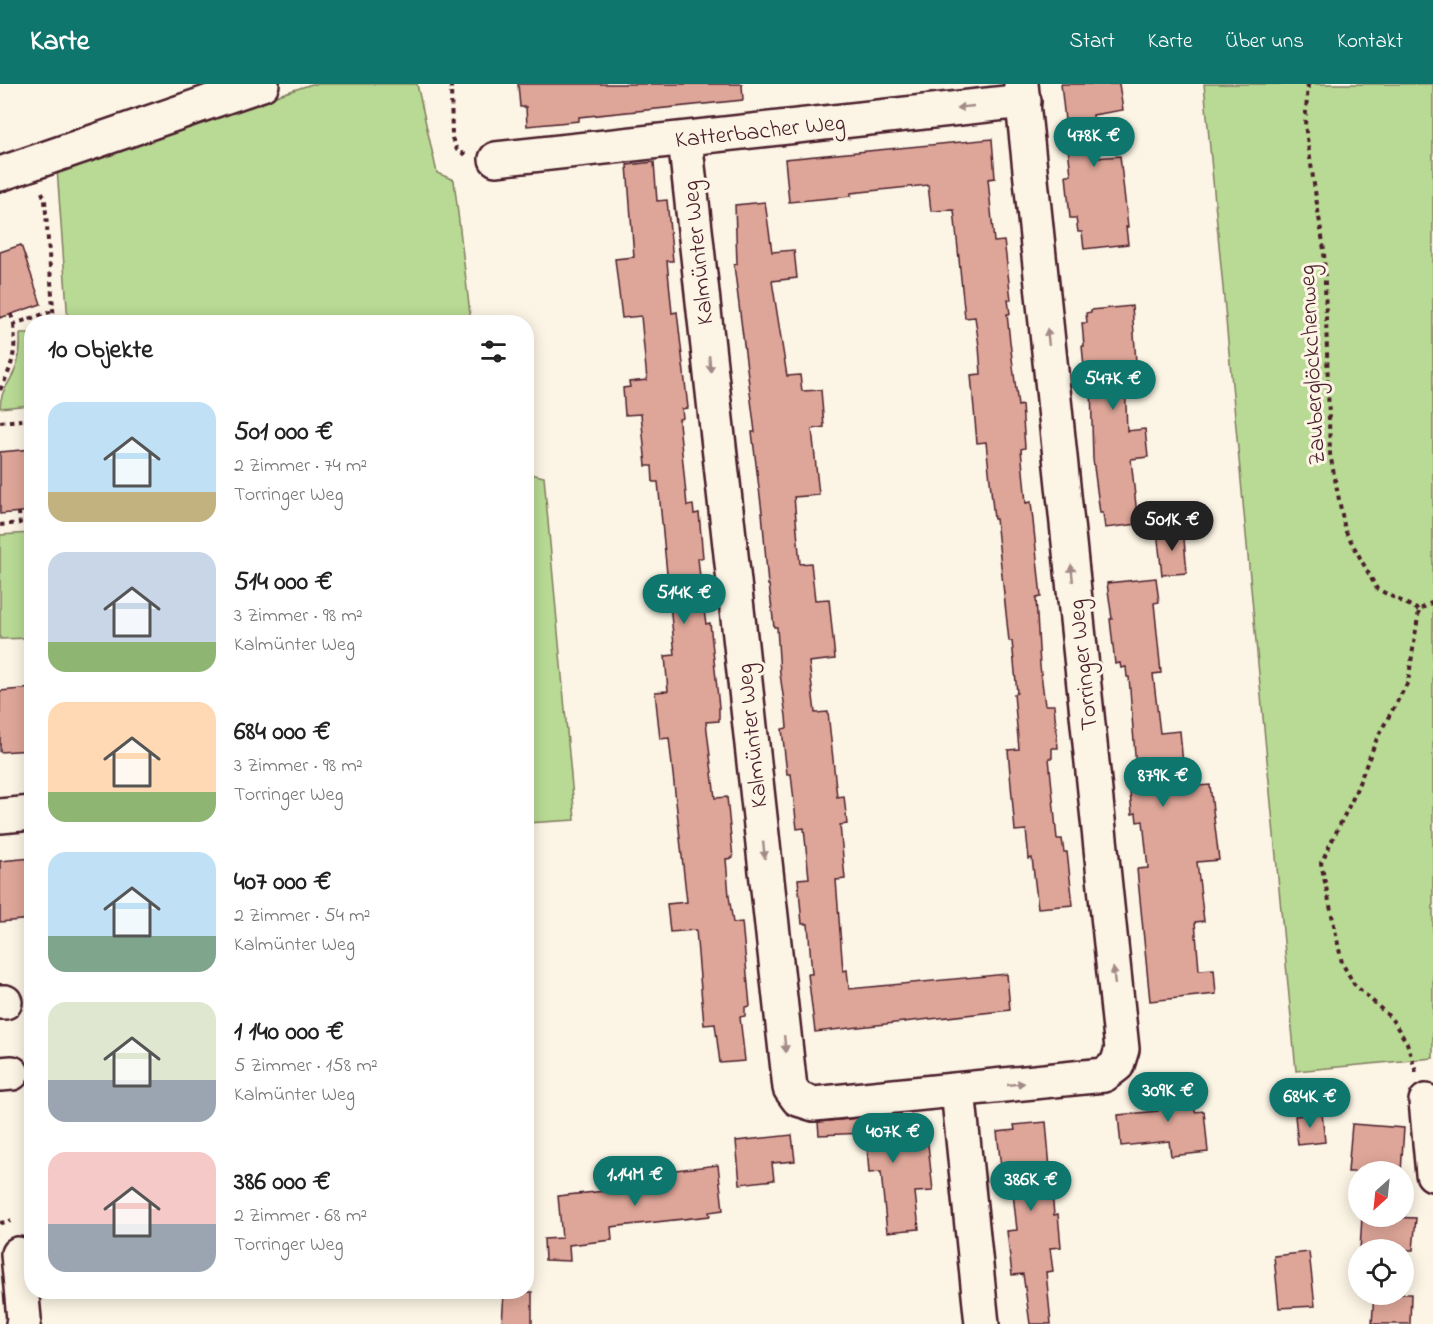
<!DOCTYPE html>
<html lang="de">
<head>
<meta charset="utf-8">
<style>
  :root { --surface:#fff; --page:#f6f6f6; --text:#222; --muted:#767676; --accent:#0f766e }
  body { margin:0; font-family:"Indie Flower",sans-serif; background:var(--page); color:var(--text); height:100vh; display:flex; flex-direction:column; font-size:22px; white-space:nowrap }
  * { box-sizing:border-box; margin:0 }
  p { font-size:20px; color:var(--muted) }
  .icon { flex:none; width:33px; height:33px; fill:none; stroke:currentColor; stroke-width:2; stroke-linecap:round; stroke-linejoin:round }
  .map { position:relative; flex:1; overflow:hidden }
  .panel { position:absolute; left:24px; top:231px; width:510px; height:984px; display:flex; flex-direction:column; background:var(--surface); border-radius:24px; box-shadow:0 3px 15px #0003 }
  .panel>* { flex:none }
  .needle { width:39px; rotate:207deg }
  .controls { position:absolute; left:1348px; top:1077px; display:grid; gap:12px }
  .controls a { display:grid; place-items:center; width:66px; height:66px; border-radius:50%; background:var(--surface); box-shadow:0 3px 15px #0003; font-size:30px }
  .price { position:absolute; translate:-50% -51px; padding:0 14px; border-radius:21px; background:var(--accent); color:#fff; font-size:20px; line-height:39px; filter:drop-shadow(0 2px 3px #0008) }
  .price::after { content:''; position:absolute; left:50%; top:36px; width:18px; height:14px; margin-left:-9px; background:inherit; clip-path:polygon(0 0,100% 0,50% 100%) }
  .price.on { background:#222; color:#fff }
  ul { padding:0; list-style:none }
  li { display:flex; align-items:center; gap:18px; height:150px; padding:0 24px }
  li span { display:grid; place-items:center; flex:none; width:168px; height:120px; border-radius:18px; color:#555 }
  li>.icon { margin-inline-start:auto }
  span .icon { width:72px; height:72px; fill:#fffc; stroke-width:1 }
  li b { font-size:26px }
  h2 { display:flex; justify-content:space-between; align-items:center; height:72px; padding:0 24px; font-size:26px }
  header { display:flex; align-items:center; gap:36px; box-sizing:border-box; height:84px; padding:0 30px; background:var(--accent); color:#fff }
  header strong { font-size:28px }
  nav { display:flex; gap:33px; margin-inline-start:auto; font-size:21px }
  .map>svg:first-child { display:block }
  .green { fill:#b8da94; stroke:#817c60; stroke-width:1.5 }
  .building { fill:#dea699; stroke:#4a1f2b; stroke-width:1.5 }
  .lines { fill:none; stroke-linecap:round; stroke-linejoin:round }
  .minor-casing { stroke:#4a1f2b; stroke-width:38 }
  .path { stroke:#4a1f2b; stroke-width:4; stroke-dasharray:4.5 4.5; stroke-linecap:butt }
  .minor { stroke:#fcf5e5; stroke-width:33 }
  .oneway { fill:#a38a88 }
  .labels { text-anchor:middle; stroke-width:6; stroke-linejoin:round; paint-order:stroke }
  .street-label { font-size:24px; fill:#4a1f2b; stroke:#fcf5e5 }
</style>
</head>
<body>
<header>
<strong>Karte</strong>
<nav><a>Start</a><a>Karte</a><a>Über uns</a><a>Kontakt</a></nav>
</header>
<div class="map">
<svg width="1433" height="1240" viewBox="0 0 1433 1240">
  <rect width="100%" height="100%" fill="#fcf5e5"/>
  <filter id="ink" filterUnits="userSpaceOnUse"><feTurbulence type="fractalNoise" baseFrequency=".0167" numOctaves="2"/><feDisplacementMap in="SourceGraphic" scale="12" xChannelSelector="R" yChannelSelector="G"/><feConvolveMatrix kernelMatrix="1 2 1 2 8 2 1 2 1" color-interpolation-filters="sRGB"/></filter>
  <g filter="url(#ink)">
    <g class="green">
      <polygon points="312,0 417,0 437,89 454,96 471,238 68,238 57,84"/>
      <polygon points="1204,0 1433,0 1433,974 1296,987"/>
      <path d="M20,250h11v71l-31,3c0,-16 8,-22 14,-36 6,-13 7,-24 6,-38z"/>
      <polygon points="527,389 544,393 575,736 527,739"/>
      <polygon points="31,449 31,554 0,555 0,451"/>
    </g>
    <g class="building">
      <polygon points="518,0 742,0 743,16 579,33 579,37 527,42 526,23 520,23"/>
      <polygon points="1061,0 1119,0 1123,26 1093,31 1095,74 1120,72 1128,143 1126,143 1128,160 1084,165 1082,148 1078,148 1076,134 1070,134 1066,91 1071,91"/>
      <polygon points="992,55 995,94 988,95 994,158 1004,157 1006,172 1011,216 1008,216 1010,230 1007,230 1010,258 1018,322 1022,321 1025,364 1021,365 1026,419 1031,418 1041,513 1036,514 1040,582 1045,621 1054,621 1058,664 1052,664 1052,674 1049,674 1057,755 1062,755 1064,768 1067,768 1073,821 1038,824 1032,774 1029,775 1026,746 1015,747 1008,666 1019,665 1014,610 1017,609 1012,557 1009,557 996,435 994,435 986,358 977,359 971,291 981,290 979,262 975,233 965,234 954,126 931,127 928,101 851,109 851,112 789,118 785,75"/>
      <polygon points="654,78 657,117 667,116 673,177 667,177 672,229 677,228 688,324 682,325 683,334 679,335 679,339 683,379 687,422 693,421 694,430 699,429 703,474 698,474 702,513 706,540 710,539 719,623 719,637 706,638 715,714 727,713 733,774 726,775 729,812 733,839 742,838 750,922 745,923 745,932 740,933 745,977 720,979 715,940 704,941 696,846 670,848 667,820 687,818 669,654 660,655 655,608 668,607 665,572 675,571 658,398 653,398 652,382 646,382 641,330 625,331 623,304 630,303 629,298 647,296 641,232 622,234 615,175 634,173 627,81"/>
      <polygon points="765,118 772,168 794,166 797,194 772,197 787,292 800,291 802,307 821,306 824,343 812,345 819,411 794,413 800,480 811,479 815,516 829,515 835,575 809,578 815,629 828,628 837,713 844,712 847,740 840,741 845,795 836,796 843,887 847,886 849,905 1007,890 1010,926 815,948 808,890 812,890 808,840 802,840 798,795 809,794 804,744 797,745 791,690 787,690 782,645 787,644 786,632 780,590 777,543 774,543 769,501 768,501 762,428 752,348 755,348 734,181 737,180 735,121"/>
      <polygon points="21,161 41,220 0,234 0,168"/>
      <polygon points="1132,222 1137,292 1129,292 1129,295 1125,295 1127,347 1145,345 1148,373 1131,375 1138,440 1105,444 1103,429 1100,429 1093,375 1091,302 1086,303 1082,262 1084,262 1082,239 1087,239 1086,229 1091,228 1091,226"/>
      <polygon points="32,365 32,427 0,430 0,368"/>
      <polygon points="1183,444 1187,489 1162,491 1157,447"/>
      <polygon points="1156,494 1159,518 1154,519 1161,589 1153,590 1160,649 1180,647 1185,703 1210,701 1219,776 1197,778 1204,837 1195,838 1199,886 1214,885 1216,910 1150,917 1137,785 1148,784 1143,737 1137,738 1136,729 1132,730 1128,685 1136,684 1129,593 1127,593 1126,583 1121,584 1120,579 1115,580 1110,535 1112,535 1107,499"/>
      <polygon points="32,604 32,666 0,668 0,607"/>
      <polygon points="32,774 32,835 0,838 0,777"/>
      <polygon points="1186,995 1188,1011 1193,1011 1195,1028 1204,1027 1208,1068 1171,1072 1169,1057 1121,1062 1118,1031 1158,1027 1157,1014 1163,1014 1161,997"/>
      <polygon points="1322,1029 1325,1058 1298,1061 1295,1032"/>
      <polygon points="890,1031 892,1046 926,1042 933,1107 915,1108 919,1145 887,1148 881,1088 869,1089 866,1049 819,1051 818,1038"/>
      <polygon points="1046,1038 1054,1131 1058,1130 1061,1163 1050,1164 1053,1187 1046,1188 1051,1240 1030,1240 1023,1190 1012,1191 1007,1147 1017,1146 1012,1100 1003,1101 997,1048 1015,1046 1014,1041"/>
      <polygon points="1352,1040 1404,1044 1401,1088 1348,1088"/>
      <polygon points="792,1051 795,1077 772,1079 774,1096 740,1100 736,1057"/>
      <polygon points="718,1081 723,1126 709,1128 710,1132 611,1143 612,1156 569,1161 570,1177 545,1176 544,1155 562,1154 558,1112 633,1104 632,1091"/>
      <polygon points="1362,1132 1416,1134 1413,1166 1360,1166"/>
      <polygon points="1309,1168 1315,1222 1279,1224 1274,1172"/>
      <polygon points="504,1208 532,1208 532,1240 502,1240"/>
      <polygon points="1374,1210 1411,1210 1410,1240 1372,1240"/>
    </g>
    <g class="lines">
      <defs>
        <g id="minor">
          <polyline points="685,55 790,1004 798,1015 814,1020 1104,991 1117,981 1122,965 1021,0"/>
          <polyline points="496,75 1024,17"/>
          <polyline points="0,90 262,0"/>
          <polyline points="0,732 32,729"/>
          <polyline points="0,918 5,918"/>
          <polyline points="0,990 12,989"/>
          <polyline points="958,1006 982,1240"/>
          <polyline points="1426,1017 1433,1090"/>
          <polyline points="18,1170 24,1235 23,1240"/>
        </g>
      </defs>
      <use href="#minor" class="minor-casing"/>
      <g class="path">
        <polyline points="451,0 452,54 457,66 466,71"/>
        <polyline points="1308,0 1305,41 1324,166 1330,370 1345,446 1377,505 1419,526"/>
        <polyline points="42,108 45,116 54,238"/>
        <polyline points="11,230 14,240 53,227"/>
        <path d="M0,306c13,-24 16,-39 14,-66"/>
        <polyline points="0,338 32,335"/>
        <polyline points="0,441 20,439 19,428"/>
        <polyline points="29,666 31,699"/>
        <polyline points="1416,988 1407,959 1391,934 1354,900 1342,879 1321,779 1353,714 1378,652 1408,598 1419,526 1433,518"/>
        <polyline points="0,1139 11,1137"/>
      </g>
      <use href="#minor" class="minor"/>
    </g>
    <defs><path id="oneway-solid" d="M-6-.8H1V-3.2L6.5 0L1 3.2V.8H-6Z" transform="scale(1.5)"/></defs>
    <g class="oneway">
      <use href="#oneway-solid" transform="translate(965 23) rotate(174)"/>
      <use href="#oneway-solid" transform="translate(1048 253) rotate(-96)"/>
      <use href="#oneway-solid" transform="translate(710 280) rotate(84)"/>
      <use href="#oneway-solid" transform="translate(1072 489) rotate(-96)"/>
      <use href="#oneway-solid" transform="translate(764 766) rotate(84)"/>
      <use href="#oneway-solid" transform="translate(1114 892) rotate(-96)"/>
      <use href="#oneway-solid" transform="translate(785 960) rotate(84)"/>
      <use href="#oneway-solid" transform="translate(1016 1000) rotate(-6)"/>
    </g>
  </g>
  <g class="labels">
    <g class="street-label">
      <text transform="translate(760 46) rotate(-6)" y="8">Katterbacher Weg</text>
      <text transform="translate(697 169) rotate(-96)" y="8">Kalmünter Weg</text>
      <text transform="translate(1311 281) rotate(-93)" y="8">Zauberglöckchenweg</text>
      <text transform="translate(1082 581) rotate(-96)" y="8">Torringer Weg</text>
      <text transform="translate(751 652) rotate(-96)" y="8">Kalmünter Weg</text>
    </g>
  </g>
</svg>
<div class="controls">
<a><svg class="needle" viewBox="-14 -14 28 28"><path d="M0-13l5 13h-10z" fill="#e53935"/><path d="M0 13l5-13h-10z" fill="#767676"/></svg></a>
<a><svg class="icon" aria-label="locate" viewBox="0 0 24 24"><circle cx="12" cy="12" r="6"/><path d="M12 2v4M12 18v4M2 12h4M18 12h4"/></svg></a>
</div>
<b class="price" style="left:1094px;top:84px">478K €</b>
<b class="price" style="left:1113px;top:327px">547K €</b>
<b class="price on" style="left:1172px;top:468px">501K €</b>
<b class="price" style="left:684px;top:541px">514K €</b>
<b class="price" style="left:1163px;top:724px">879K €</b>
<b class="price" style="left:1168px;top:1039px">309K €</b>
<b class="price" style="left:1310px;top:1045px">684K €</b>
<b class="price" style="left:893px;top:1080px">407K €</b>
<b class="price" style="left:635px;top:1123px">1.14M €</b>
<b class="price" style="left:1031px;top:1128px">386K €</b>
<section class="panel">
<h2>10 Objekte<svg class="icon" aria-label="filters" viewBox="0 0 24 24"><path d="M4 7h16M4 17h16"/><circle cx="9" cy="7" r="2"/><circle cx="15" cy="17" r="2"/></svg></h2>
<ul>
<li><span style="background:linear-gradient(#bfe0f5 75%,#c2b280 0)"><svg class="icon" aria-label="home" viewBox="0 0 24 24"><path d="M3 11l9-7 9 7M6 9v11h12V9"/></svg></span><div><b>501 000 €</b><p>2 Zimmer · 74 m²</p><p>Torringer Weg</p></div></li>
<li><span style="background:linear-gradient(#c9d6e8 75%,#8fb573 0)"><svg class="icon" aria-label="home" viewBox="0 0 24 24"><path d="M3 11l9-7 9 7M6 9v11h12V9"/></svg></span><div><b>514 000 €</b><p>3 Zimmer · 98 m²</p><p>Kalmünter Weg</p></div></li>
<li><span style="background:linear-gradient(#ffd9b3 75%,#8fb573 0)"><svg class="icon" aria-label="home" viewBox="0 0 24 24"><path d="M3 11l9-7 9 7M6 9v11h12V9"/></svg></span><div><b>684 000 €</b><p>3 Zimmer · 98 m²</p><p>Torringer Weg</p></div></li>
<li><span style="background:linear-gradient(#bfe0f5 70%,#7fa58c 0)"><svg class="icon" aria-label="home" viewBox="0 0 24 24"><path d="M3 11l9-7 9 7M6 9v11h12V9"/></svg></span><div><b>407 000 €</b><p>2 Zimmer · 54 m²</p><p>Kalmünter Weg</p></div></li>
<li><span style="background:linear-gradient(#dfe7d0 65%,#9aa5b1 0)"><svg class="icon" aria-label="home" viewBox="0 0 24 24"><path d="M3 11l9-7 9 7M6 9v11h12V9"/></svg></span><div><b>1 140 000 €</b><p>5 Zimmer · 158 m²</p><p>Kalmünter Weg</p></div></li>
<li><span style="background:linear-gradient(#f6c9c9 60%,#9aa5b1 0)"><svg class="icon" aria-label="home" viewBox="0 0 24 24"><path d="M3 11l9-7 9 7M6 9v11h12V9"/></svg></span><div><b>386 000 €</b><p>2 Zimmer · 68 m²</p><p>Torringer Weg</p></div></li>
</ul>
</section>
</div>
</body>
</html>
